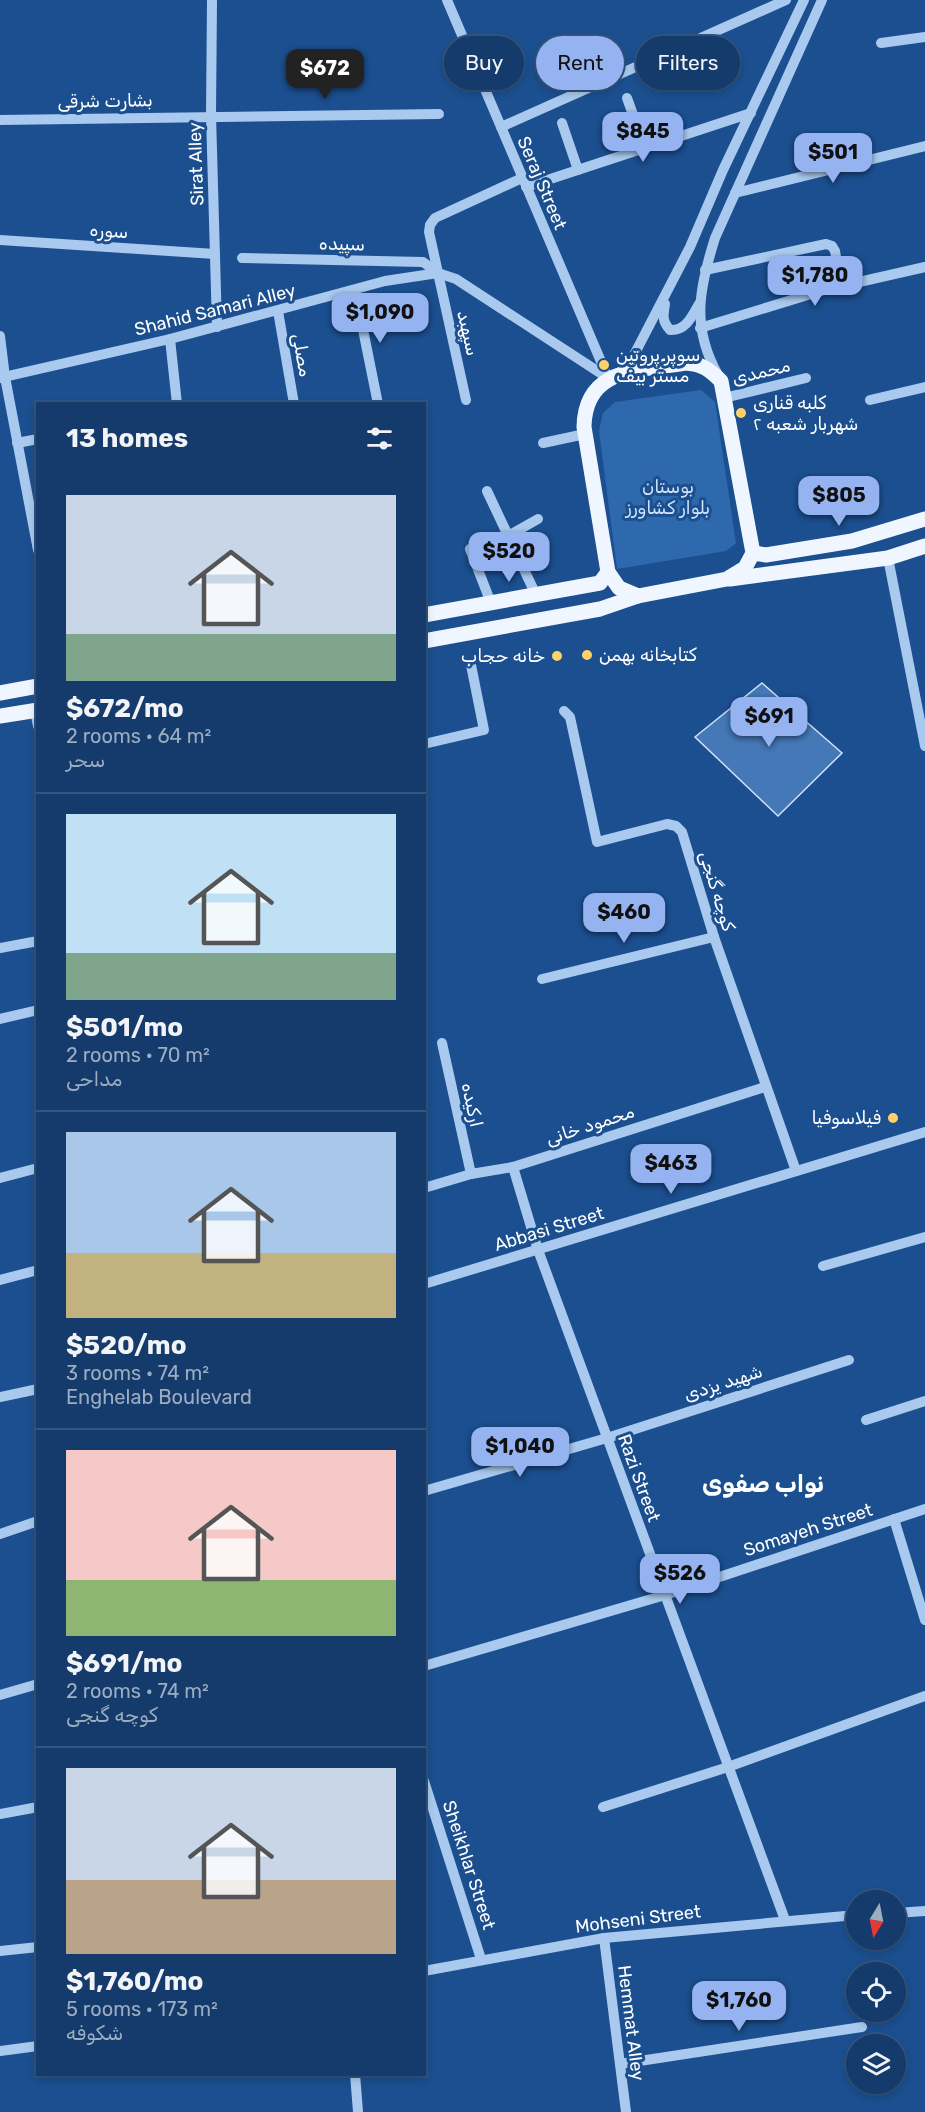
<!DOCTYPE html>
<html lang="en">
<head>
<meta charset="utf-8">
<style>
  :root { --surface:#143b6b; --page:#214673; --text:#f1f3f6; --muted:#9dadc1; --line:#33557e; --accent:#95b2f1 }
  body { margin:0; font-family:Rubik,Cairo,sans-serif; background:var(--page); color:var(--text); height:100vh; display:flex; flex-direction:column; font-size:22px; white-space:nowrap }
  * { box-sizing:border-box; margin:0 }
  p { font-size:20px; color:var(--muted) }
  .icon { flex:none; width:33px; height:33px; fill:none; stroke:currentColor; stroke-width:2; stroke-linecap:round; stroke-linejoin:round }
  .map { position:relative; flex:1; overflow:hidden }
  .details { position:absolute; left:36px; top:402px; width:390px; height:1674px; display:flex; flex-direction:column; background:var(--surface); border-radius:0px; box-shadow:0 3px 9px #0003,0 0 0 2px var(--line) }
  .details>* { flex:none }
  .guide { position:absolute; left:444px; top:36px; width:390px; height:54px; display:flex; gap:12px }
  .needle { width:39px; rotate:190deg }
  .controls { position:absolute; left:846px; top:1890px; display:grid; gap:12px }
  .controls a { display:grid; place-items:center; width:60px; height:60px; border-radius:50%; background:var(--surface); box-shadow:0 3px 9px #0003,0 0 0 2px var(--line); font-size:30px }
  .price { position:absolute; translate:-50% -51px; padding:0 14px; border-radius:12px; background:var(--accent); color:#111; font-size:20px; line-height:39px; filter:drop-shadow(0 2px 3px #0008) }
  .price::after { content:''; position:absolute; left:50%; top:36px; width:18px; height:14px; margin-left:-9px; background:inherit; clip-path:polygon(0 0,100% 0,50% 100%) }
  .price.current { background:#222; color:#fff }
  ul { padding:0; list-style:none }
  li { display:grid; align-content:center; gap:12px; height:318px; padding:0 30px }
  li+li { border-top:2px solid var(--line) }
  li span { display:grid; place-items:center; height:186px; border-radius:0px; color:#555 }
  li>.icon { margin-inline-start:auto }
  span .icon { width:108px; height:108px; fill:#fffc; stroke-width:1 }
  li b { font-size:26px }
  h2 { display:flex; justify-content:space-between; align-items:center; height:72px; padding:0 30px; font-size:26px }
  .pill { padding:0 21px; border-radius:27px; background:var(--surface); box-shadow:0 3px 9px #0003,0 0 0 2px var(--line); font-size:21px; line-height:54px }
  .pill.current { background:var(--accent); color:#111 }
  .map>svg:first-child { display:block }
  .green { fill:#2e69ad }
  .building { fill:#4478b7; stroke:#cfe3fa; stroke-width:1.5 }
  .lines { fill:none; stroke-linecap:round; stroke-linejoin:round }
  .minor { stroke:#a9c9ee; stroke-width:10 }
  .major { stroke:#f0f6ff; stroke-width:15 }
  .poi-dot { fill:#ffd166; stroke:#1b4f8f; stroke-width:2 }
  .labels { text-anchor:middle; stroke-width:6; stroke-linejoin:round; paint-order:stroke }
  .street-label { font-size:18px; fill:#fff; stroke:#1b4f8f }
  .poi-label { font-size:18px; fill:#fff; stroke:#1b4f8f; text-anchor:start }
  .park-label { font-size:18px; fill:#cfe3fa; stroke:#1b4f8f }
  .district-label { font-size:24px; font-weight:bold; fill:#fff; stroke:#1b4f8f }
</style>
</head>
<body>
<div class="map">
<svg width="925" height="2112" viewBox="0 0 925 2112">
  <rect width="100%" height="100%" fill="#1b4f8f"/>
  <polygon class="green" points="701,390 715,402 736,543 726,551 617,569 599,431 603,413 615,402"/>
  <polygon class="building" points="762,683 842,753 778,816 695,737"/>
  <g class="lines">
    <g class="minor">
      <polyline points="212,0 211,115 217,327"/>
      <polyline points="447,0 608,378"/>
      <polyline points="881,43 925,37"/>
      <polyline points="627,98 645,148"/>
      <polyline points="0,120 439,114"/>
      <polyline points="562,123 578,170"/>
      <polyline points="501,127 786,0"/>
      <polyline points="526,187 751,113"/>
      <polyline points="735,193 925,146"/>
      <polyline points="0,240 215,254"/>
      <polyline points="242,258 423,262 438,273"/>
      <polyline points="705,270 826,244 832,246 835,251 841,286"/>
      <polyline points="355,290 378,404"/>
      <path d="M665,304c-2,12 -3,17 5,26 16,1 22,-14 29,-26"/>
      <polyline points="278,311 294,404"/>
      <polyline points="700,328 824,290 925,267"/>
      <polyline points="0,336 5,377 38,550"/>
      <polyline points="170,339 177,404"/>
      <polyline points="634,355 690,247 723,170 804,0"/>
      <path d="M718,375c-27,-48 -19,-86 -3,-137l107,-238"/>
      <polyline points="0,378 170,339 385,281 438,273 456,279 608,378"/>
      <polyline points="724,398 806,378"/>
      <polyline points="466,400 429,232 430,225 435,218 522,178"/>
      <polyline points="870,400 925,387"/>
      <polyline points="17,443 38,439"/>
      <polyline points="543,443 585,434"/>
      <polyline points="487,491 536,595"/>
      <polyline points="508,536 538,519"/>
      <polyline points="470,549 491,603"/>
      <polyline points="888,558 925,746"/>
      <polyline points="35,711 38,726"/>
      <polyline points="564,711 570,717 597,842 667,824 676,826 682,832 714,937 796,1171"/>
      <polyline points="424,744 484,730 471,665"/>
      <polyline points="0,948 38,941"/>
      <polyline points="542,979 714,937"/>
      <polyline points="0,1019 38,1010"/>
      <polyline points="442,1043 471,1174"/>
      <polyline points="513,1167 538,1250 785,1920"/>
      <polyline points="0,1178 38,1168"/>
      <polyline points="424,1188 471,1174 513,1167 765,1087"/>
      <polyline points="823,1266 925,1237"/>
      <polyline points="0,1280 38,1270"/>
      <polyline points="424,1284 925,1132"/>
      <polyline points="0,1397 38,1389"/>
      <polyline points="866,1420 925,1401"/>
      <polyline points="424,1491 607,1438 849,1360"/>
      <polyline points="894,1519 925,1620"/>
      <polyline points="0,1534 38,1521"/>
      <polyline points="424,1666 665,1595 925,1509"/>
      <polyline points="0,1695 38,1684"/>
      <polyline points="424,1781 481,1959"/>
      <polyline points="603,1807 728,1767 925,1696"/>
      <polyline points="0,1814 38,1807"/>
      <polyline points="896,1913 925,1911"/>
      <polyline points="604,1938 626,2112"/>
      <polyline points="0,1951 38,1947"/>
      <polyline points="424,1971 604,1938 856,1915"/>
      <polyline points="0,2051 38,2046"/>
      <polyline points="620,2064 862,2027"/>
      <polyline points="355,2074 358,2112"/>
    </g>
    <g class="major">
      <path d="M685,363c17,1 24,6 36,18l32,172 -8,15 -18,11 -89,17 -19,-8 -11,-16 -24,-145c1,-60 55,-56 101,-64z"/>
      <polyline points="753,553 766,555 852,541 925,519"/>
      <polyline points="730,579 888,558 925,546"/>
      <polyline points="424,615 600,583 608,572"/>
      <polyline points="424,641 600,609 638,596"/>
      <polyline points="0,693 38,686"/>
      <polyline points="0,716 38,710"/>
    </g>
  </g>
  <g class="poi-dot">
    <circle cx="604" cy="365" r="6"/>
    <circle cx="741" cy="413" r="6"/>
    <circle cx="587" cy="655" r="6"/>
    <circle cx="557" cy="656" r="6"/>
    <circle cx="893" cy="1118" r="6"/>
  </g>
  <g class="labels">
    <g class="street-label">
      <text transform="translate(105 101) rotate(-1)" y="6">بشارت شرقی</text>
      <text transform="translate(196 164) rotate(-92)" y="6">Sirat Alley</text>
      <text transform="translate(542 183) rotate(67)" y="6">Seraj Street</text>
      <text transform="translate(109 231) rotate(4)" y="6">سوره</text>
      <text transform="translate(342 244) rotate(1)" y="6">سپیده</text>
      <text transform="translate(215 310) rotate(-14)" y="6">Shahid Samari Alley</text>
      <text transform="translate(468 333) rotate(77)" y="6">سپهبد</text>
      <text transform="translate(302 355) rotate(80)" y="6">مصلی</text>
      <text transform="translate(761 372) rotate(-14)" y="6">محمدی</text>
      <text transform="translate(717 891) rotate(73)" y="6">کوچه گنجی</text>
      <text transform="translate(472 1105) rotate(78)" y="6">ارکیده</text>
      <text transform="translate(590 1125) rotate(-18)" y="6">محمود خانی</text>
      <text transform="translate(549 1229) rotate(-17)" y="6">Abbasi Street</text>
      <text transform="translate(723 1383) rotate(-18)" y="6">شهید یزدی</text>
      <text transform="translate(639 1478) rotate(70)" y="6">Razi Street</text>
      <text transform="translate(808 1530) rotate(-18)" y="6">Somayeh Street</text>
      <text transform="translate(469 1865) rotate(72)" y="6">Sheikhlar Street</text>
      <text transform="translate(638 1919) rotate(-7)" y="6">Mohseni Street</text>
      <text transform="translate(631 2023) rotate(83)" y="6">Hemmat Alley</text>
    </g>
    <g class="poi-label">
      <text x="616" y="361">سوپر پروتین<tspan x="616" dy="21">مستر بیف</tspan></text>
      <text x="753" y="409">کلبه قناری<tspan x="753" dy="21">شهربار شعبه ۲</tspan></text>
      <text x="599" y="661">کتابخانه بهمن</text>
      <text x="545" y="662" text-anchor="end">خانه حجاب</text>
      <text x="881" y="1124" text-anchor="end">فیلاسوفیا</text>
    </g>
    <g class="park-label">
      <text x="668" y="493">بوستان<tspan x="668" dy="21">بلوار کشاورز</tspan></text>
    </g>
    <g class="district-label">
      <text x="763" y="1492">نواب صفوی</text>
    </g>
  </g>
</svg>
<div class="controls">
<a><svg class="needle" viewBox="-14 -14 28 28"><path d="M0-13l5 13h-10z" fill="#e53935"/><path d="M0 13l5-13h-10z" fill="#9dadc1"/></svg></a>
<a><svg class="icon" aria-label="locate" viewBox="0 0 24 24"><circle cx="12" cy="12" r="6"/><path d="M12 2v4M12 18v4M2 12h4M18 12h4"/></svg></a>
<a><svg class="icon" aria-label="layers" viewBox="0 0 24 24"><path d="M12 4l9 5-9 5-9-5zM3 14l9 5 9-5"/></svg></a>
</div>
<b class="price current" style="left:325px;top:100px">$672</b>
<b class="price" style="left:643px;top:163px">$845</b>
<b class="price" style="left:833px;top:184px">$501</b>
<b class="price" style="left:815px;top:307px">$1,780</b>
<b class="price" style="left:380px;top:344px">$1,090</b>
<b class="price" style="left:839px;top:527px">$805</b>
<b class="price" style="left:509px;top:583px">$520</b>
<b class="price" style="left:769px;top:748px">$691</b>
<b class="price" style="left:624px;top:944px">$460</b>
<b class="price" style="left:671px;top:1195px">$463</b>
<b class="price" style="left:520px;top:1478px">$1,040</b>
<b class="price" style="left:680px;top:1605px">$526</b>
<b class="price" style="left:739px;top:2032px">$1,760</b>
<div class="guide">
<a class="pill">Buy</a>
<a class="pill current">Rent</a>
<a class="pill">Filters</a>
</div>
<section class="details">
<h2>13 homes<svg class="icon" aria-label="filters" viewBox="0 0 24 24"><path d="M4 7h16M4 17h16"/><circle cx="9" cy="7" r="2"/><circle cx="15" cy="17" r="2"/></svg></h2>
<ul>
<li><span style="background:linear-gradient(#c9d6e8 75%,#7fa58c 0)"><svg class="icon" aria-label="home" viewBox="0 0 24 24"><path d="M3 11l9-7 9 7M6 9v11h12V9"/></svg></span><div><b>$672/mo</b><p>2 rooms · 64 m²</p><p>سحر</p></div></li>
<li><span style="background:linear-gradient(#bfe0f5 75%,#7fa58c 0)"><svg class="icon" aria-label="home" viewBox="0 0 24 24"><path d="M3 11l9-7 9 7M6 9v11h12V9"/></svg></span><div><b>$501/mo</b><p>2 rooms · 70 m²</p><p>مداحی</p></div></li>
<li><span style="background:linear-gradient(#a9c7e8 65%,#c2b280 0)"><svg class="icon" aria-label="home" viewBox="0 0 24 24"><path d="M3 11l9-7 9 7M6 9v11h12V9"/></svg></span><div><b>$520/mo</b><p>3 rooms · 74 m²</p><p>Enghelab Boulevard</p></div></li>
<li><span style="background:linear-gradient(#f6c9c9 70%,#8fb573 0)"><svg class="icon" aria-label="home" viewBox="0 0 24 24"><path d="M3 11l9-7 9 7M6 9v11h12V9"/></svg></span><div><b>$691/mo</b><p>2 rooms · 74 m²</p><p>کوچه گنجی</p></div></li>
<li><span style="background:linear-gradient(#c9d6e8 60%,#b9a48a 0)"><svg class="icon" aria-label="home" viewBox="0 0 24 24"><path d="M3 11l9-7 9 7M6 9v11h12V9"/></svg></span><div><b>$1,760/mo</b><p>5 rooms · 173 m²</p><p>شکوفه</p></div></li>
</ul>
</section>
</div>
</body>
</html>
